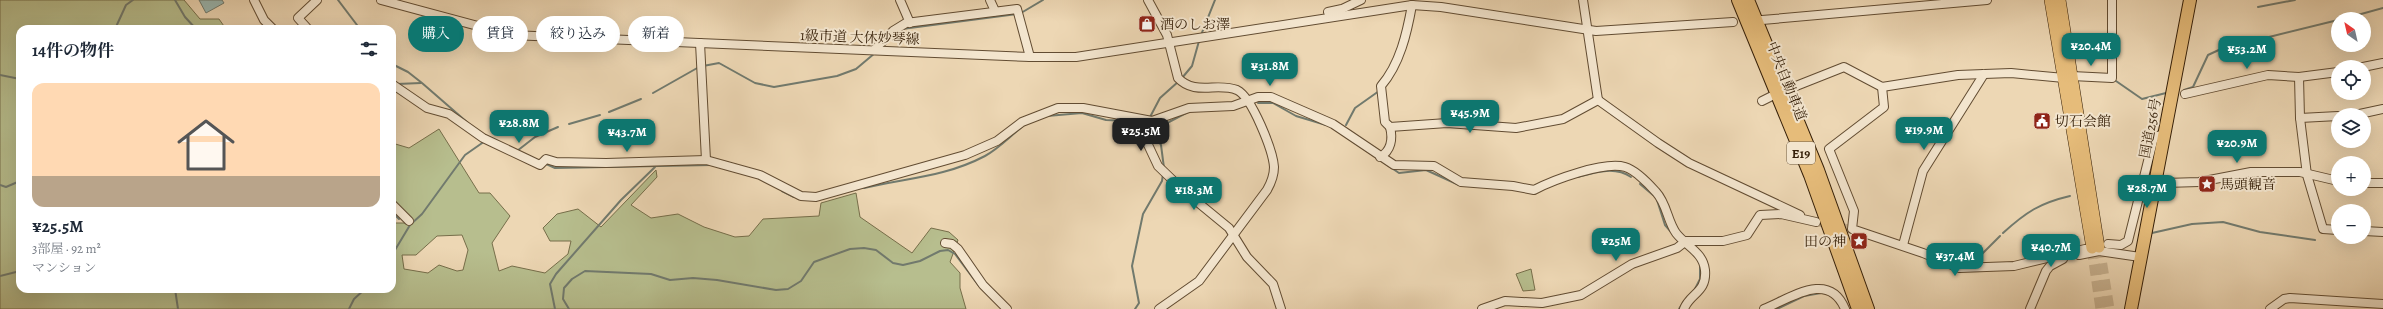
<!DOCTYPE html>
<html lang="ja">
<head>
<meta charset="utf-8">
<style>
  :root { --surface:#fff; --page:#f2f2f3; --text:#1f2937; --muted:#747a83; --accent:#0f766e }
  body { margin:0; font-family:Alegreya,"Noto Serif JP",serif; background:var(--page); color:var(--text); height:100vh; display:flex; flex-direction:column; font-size:15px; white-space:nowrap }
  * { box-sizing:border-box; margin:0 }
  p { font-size:13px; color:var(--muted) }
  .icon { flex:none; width:22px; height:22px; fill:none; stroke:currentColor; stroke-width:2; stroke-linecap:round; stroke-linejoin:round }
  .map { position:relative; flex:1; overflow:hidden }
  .details { position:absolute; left:16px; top:25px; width:380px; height:268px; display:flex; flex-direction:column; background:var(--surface); border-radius:12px; box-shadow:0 4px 16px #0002 }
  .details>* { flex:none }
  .banner { position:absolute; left:408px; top:16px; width:380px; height:36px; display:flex; gap:8px }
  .needle { width:26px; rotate:326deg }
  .fabs { position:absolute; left:2331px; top:12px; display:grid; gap:8px }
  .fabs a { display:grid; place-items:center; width:40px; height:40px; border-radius:50%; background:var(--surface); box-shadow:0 4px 16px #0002; font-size:20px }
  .price { position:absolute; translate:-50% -34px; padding:0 9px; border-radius:8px; background:var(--accent); color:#fff; font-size:13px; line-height:26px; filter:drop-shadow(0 1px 2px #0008) }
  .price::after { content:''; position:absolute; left:50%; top:24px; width:12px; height:9px; margin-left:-6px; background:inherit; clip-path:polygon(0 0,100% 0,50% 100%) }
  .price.selected { background:#222; color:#fff }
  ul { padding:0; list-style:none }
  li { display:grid; align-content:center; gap:8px; height:212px; padding:0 16px }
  li span { display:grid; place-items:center; height:124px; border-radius:12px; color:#555 }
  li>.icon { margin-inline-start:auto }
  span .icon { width:72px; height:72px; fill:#fffc; stroke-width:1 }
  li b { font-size:17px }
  h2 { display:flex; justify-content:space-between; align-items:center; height:48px; padding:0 16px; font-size:17px }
  .tag { padding:0 14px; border-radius:18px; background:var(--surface); box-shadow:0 4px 16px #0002; font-size:14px; line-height:36px }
  .tag.selected { background:var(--accent); color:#fff }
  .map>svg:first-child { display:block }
  .green { fill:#b7be8e; stroke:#766e4a; fill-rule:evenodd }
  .water { fill:#9ab8b2; stroke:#717a6e }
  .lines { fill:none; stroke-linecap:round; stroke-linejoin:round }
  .stream { stroke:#717a6e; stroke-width:2 }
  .minor-tunnel { stroke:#c8b291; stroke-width:8; stroke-dasharray:8 4; stroke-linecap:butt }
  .major-tunnel { stroke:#c8b291; stroke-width:11; stroke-dasharray:11 5.5; stroke-linecap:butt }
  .minor-casing { stroke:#624c32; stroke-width:10 }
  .major-casing { stroke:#341e07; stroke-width:12 }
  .highway-casing { stroke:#341e07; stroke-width:14 }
  .minor { stroke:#f3e5ce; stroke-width:8 }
  .major { stroke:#e6bc7a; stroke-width:11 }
  .highway { stroke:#e6bc7a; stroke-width:12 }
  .labels { text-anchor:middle; stroke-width:4; stroke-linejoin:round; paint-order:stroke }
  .shield { fill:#f3e5ce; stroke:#6d5a43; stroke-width:1 }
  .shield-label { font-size:13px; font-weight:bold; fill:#341e07 }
  .poi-label { font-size:14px; fill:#341e07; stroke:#f3e5ce; text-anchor:start }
  .street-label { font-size:14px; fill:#341e07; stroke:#f3e5ce }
</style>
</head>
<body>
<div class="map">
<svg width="2383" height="309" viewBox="0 0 2383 309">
  <rect width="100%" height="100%" fill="#edd7b4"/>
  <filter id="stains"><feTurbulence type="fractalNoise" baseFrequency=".005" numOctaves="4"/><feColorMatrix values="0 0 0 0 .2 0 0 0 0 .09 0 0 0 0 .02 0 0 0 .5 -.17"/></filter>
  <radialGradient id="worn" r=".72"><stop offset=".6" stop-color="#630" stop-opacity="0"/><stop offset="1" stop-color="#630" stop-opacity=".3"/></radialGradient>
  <g class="green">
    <path d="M0,0h184l16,19h19l7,10h-206v260h372v-66h13l-6,-17 -7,-8v-55l17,5 30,-19 40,64h11l20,23 -18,27 7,28 13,-5 33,7 23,-19 3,-13h-21l-7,-13 14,-14 21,-5 23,18 55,-57 1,7 -26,28 20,13 27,-4 26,13 31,10 14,-1 14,-17 56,-3 2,-13 35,-10 4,24 52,36 19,-25 18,4 9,8 -8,22 10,11v15l6,21h-966zM462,235l6,15 -5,20 -6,1 -18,-6 -11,8 -24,-4 -2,-14h14l21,-19z"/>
    <polygon points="1531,269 1535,290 1523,291 1516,274"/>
  </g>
  <polygon class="water" points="199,0 222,0 224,3 206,13"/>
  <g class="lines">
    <g class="stream">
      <polyline points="175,0 185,17 196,29"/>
      <polyline points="338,0 360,29"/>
      <polyline points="2258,7 2295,0"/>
      <polyline points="1021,13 1043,0"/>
      <polyline points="2343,19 2383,8"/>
      <polyline points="115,29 126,5 133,0"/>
      <polyline points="902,29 1017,14"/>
      <polyline points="1201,35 1215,0"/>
      <polyline points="2265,38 2338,20"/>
      <polyline points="392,64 408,72 422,83 468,123"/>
      <polyline points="703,66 719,63 755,83 774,87 837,76 856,69 875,53"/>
      <polyline points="0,75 20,79"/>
      <polyline points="2004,77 2015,77"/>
      <polyline points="1182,78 1192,66 1199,41"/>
      <polyline points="2116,81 2142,99 2166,93"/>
      <polyline points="397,84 421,83"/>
      <polyline points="2184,90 2193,87 2208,55 2236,42 2259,39"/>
      <polyline points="653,93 699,67"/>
      <polyline points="1258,103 1273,103 1296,116 1326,125"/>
      <polyline points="609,112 641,99"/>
      <polyline points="1047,116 1082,113 1106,120 1129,121"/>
      <polyline points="1149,119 1160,98 1179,81"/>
      <polyline points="1153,123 1169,122 1188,112"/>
      <polyline points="569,124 600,115"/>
      <polyline points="1148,124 1161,145 1164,168"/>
      <polyline points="1346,125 1355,108 1379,91"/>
      <polyline points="1346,137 1399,173 1426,170 1459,185"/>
      <polyline points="517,151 535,137 558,127"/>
      <polyline points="544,163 555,168 711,165"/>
      <path d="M1578,177c18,-5 37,-11 53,0"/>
      <polyline points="1640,184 1653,195"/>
      <polyline points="0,185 6,187 20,181"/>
      <path d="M864,188c43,-10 81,-11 121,-32 15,-8 27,-22 41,-32"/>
      <polyline points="782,191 794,197"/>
      <polyline points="1657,200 1665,225 1672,233"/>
      <polyline points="392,212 399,219"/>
      <path d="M2003,233c23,-21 37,-30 67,-37"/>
      <polyline points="2152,233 2192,224 2223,222 2260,232 2315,240"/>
      <polyline points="392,255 410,225 422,214 465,155 485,141"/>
      <polyline points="1978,265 1978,258 2000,236"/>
      <polyline points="0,276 20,271"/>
      <polyline points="175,289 178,309"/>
      <polyline points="1695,289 1700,279 1700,267"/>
      <polyline points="349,309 354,299 365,289"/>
      <polyline points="555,309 550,284 556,274 621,200 655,167"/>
      <polyline points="569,309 563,299 564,288 572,279 585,271 651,274 670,280 693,278 717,280 776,290 788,289 801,281 814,262 850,249 864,248 876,250 893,263 903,265 920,261 940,251 948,250 955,254 979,286"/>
      <polyline points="1135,309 1139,303 1132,266 1143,214 1162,181 1163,174"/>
      <polyline points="1679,309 1684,301"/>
      <polyline points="1777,309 1804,296 1821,293"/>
    </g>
    <polyline class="minor-tunnel" points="1816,222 1852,229"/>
    <g class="major-tunnel">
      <polyline points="2099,247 2109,309"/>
      <polyline points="2092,248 2101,309"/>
    </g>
    <defs>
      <g id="minor">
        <polyline points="254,0 264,20 273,29"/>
        <polyline points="381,0 511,35 1030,57 1076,57 1412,5 1441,7 1596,31 1733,22"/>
        <polyline points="900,0 910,23"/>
        <polyline points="990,0 995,11"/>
        <path d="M1148,0l19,35 11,43c17,18 39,4 59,12 15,7 36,61 37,77 0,8 -3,16 -7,23l-68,91 -40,28"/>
        <polyline points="1583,0 1598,100"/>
        <path d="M1412,5c-5,28 -12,59 -31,81l4,36 5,5 57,-4 69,5 47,-9 35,-19"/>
        <polyline points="1328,12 1342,9 1361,0"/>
        <polyline points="1762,20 1987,0"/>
        <polyline points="308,29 298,18 317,0"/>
        <polyline points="700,43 706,160"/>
        <polyline points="874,50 893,31 906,23 1017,9 1030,57"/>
        <polyline points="2363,67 2383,63"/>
        <polyline points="2072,76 2112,78 2112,0"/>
        <polyline points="2299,77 2300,118 2307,175 2323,229 2338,230"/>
        <path d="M392,84l35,24 22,6 34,24 57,27 6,-6 10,3 50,1 100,-3 54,15 41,21 15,1 149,-42 32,-14 25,-19 36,-14h25l69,13 37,-13 44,-2 25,-9h13l62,27 61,41 40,1 27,16 52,4 21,4c19,-10 70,-29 91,-23 10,3 24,17 31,25 11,12 11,28 20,41 10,13 27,19 29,37 2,23 -15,23 -21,39"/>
        <polyline points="1796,86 1844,67 1882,87 1958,75 1984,74 2011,73 2064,78"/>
        <polyline points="1882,87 1884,107 1829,149 1854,211 1852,229 1923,253 1959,268 2014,266 2085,249"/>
        <polyline points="2185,94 2268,75 2299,77 2338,72"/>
        <polyline points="1598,100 1658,143 1689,163 1800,215"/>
        <polyline points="1762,101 1770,97"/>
        <polyline points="2355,115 2383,109"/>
        <polyline points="2300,118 2338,116"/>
        <polyline points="1140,119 1143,134 1158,166 1184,191 1229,228 1247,257 1273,284 1281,309"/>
        <path d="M1380,157c11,-6 13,-18 10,-30"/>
        <polyline points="2165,183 2199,182 2251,172 2300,172 2338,181"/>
        <polyline points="2364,183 2383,183"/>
        <polyline points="392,204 409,221"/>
        <polyline points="2364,231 2383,232"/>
        <polyline points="945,243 952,244 958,249 983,285 1007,309"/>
        <polyline points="2108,244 2121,245 2128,241 2154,137 2164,134"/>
        <polyline points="1903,245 1923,171 1984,74"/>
        <polyline points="2079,255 2099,251 2140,257"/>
        <polyline points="1482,309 1505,301 1542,303 1581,295 1632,264 1677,248 1686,241 1723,241 1747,235 1760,215 1781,214 1816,222"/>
        <path d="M1764,309c27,-11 65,-39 81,0"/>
        <polyline points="2030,309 2046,271 2050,266 2063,259"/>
        <polyline points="2270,309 2284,299 2290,298 2383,304"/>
      </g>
      <g id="major">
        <polyline points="2050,0 2092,248"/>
        <polyline points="2060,0 2099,247"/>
      </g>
      <g id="highway">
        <polyline points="1738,0 1810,175 1858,309"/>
        <polyline points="1748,0 1818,170 1868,309"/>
        <polyline points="2131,309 2190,0"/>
      </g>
    </defs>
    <use href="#minor" class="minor-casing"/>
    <use href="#major" class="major-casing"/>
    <use href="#highway" class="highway-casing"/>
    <use href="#minor" class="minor"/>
    <use href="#major" class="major"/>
    <use href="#highway" class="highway"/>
  </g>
  <defs>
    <symbol id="shop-square" viewBox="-11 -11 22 22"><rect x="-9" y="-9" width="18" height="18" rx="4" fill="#8f2418" stroke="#f3e5ce"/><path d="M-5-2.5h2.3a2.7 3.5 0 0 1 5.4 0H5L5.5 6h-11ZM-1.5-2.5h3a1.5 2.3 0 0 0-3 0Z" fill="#fff"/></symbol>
    <symbol id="civic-square" viewBox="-11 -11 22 22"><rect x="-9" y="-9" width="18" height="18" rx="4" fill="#8f2418" stroke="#f3e5ce"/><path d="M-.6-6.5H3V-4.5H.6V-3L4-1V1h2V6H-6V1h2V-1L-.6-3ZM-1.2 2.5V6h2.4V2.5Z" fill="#fff"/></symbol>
    <symbol id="sight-square" viewBox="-11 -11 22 22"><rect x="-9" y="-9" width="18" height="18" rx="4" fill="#8f2418" stroke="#f3e5ce"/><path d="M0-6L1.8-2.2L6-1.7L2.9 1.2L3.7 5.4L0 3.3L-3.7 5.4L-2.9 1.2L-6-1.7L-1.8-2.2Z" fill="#fff"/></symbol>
  </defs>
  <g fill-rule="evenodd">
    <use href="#shop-square" x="1137" y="14" width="20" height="20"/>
    <use href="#civic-square" x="2032" y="111" width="20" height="20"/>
    <use href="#sight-square" x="2197" y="174" width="20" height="20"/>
    <use href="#sight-square" x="1849" y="231" width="20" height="20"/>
  </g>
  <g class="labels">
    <rect class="shield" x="1787" y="142" width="28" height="22" rx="3"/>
    <g class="shield-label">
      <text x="1801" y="158">E19</text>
    </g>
    <g class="poi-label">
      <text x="1160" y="29">酒のしお澤</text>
      <text x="2055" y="126">切石会館</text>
      <text x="2220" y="189">馬頭観音</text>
      <text x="1846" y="246" text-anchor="end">田の神</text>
    </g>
    <g class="street-label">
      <text transform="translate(860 37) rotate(2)" y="5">1級市道 大休妙琴線</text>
      <text transform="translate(1787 81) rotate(68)" y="5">中央自動車道</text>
      <text transform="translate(2150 128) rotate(-79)" y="5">国道256号</text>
    </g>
  </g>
  <rect width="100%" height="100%" filter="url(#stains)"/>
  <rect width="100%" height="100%" fill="url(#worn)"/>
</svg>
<div class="fabs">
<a><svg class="needle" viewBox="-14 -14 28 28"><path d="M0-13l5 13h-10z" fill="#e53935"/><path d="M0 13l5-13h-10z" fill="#747a83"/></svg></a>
<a><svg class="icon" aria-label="locate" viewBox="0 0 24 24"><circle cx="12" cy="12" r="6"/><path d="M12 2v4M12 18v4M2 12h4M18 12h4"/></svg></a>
<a><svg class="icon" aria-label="layers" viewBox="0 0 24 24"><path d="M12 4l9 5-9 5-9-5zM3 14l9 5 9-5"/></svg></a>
<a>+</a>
<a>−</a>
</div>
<b class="price" style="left:2091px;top:67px">¥20.4M</b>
<b class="price" style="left:2247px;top:70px">¥53.2M</b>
<b class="price" style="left:1270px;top:87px">¥31.8M</b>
<b class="price" style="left:1470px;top:134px">¥45.9M</b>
<b class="price" style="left:519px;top:144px">¥28.8M</b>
<b class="price" style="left:1924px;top:151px">¥19.9M</b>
<b class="price selected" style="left:1141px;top:152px">¥25.5M</b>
<b class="price" style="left:627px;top:153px">¥43.7M</b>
<b class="price" style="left:2237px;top:164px">¥20.9M</b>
<b class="price" style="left:2147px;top:209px">¥28.7M</b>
<b class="price" style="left:1194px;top:211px">¥18.3M</b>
<b class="price" style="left:1616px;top:262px">¥25M</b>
<b class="price" style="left:2051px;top:268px">¥40.7M</b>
<b class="price" style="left:1955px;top:277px">¥37.4M</b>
<div class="banner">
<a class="tag selected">購入</a>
<a class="tag">賃貸</a>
<a class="tag">絞り込み</a>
<a class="tag">新着</a>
</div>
<section class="details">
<h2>14件の物件<svg class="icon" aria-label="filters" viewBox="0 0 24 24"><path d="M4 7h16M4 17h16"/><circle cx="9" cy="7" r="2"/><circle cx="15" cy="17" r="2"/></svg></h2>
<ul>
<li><span style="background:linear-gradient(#ffd9b3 75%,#b9a48a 0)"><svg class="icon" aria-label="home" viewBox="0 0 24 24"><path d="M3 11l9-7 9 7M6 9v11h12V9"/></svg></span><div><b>¥25.5M</b><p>3部屋 · 92 m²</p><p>マンション</p></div></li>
</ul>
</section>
</div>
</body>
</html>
